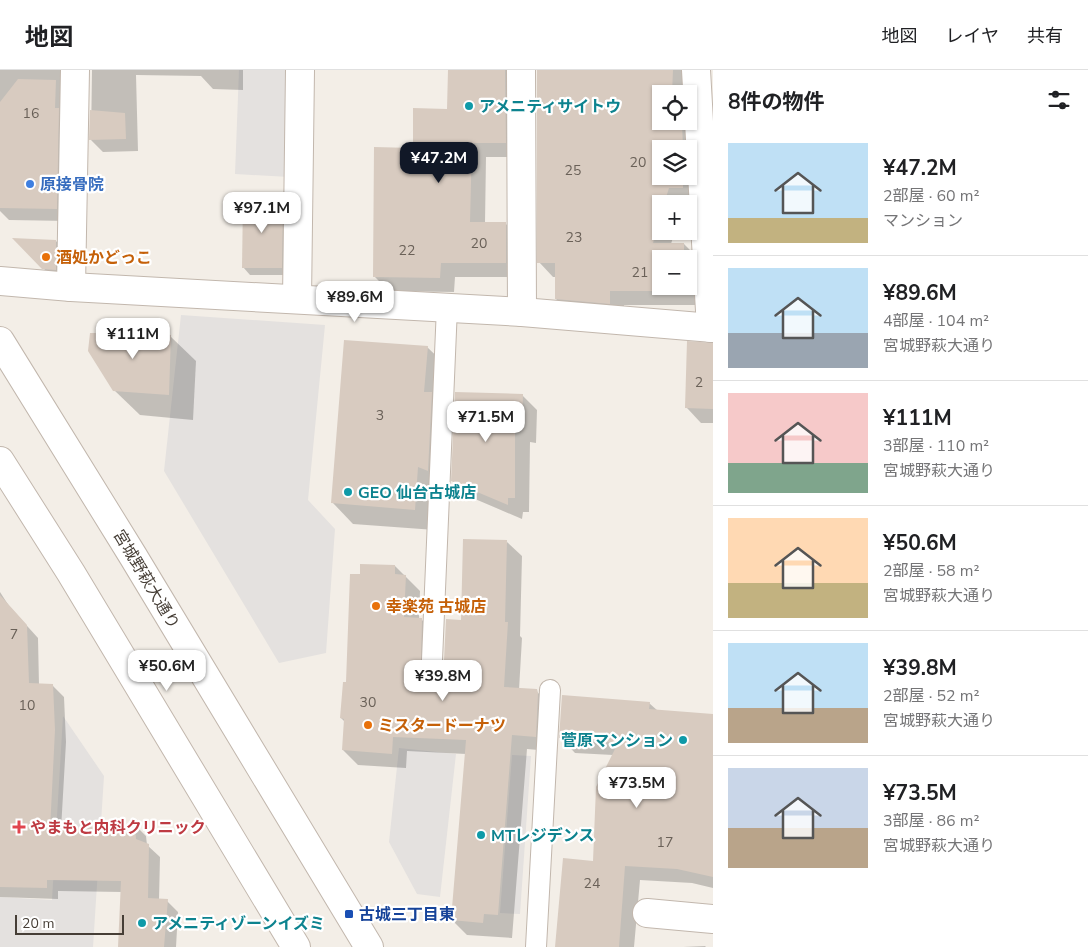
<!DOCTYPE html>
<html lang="ja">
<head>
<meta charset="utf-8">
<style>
  :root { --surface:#fff; --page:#f6f6f6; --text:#202124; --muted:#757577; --line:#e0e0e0; --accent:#111827 }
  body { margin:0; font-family:"Nunito Sans","Noto Sans JP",sans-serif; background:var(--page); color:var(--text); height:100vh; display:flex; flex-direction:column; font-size:19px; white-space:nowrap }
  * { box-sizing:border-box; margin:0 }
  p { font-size:16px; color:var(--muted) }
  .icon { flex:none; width:28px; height:28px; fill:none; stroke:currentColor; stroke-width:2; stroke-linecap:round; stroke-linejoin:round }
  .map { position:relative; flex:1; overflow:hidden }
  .details { display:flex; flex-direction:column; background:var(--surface); width:375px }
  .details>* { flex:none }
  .fabs { position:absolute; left:652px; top:15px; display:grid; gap:10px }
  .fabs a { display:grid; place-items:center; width:45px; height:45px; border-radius:0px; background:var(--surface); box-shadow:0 1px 4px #0004; font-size:25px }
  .scale { position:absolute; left:15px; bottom:12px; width:109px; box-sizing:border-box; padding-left:5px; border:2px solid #463e36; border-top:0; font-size:14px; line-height:18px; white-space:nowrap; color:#463e36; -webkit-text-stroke:4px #fff; paint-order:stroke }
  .price { position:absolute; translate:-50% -42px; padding:0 11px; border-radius:10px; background:#fff; color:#222; font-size:16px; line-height:32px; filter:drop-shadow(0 1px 2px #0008) }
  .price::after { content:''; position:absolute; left:50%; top:30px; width:15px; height:11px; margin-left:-8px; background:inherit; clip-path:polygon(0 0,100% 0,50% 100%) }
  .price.current { background:var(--accent); color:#fff }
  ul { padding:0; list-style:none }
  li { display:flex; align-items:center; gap:15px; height:125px; padding:0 15px }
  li+li { border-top:1px solid var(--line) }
  li span { display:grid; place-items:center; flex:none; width:140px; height:100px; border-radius:0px; color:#555 }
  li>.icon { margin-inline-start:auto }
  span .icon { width:60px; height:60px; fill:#fffc; stroke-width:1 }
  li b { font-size:21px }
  h2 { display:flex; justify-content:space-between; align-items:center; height:60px; padding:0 15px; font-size:21px }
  header { display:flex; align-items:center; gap:30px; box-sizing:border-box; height:70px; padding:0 25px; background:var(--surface); border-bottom:1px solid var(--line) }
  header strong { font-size:24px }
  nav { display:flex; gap:28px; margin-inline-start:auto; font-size:18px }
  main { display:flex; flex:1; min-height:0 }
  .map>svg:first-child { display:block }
  .parking { fill:#e4e1df }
  .shadow { fill:#0003; fill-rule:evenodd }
  .building { fill:#d8cbc0 }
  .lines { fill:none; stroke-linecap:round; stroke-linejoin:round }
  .service-casing { stroke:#c2b7ad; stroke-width:22 }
  .minor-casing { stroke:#c2b7ad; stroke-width:30 }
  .tertiary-casing { stroke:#c2b7ad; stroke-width:30 }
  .service { stroke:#fff; stroke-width:20 }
  .minor { stroke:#fff; stroke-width:28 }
  .tertiary { stroke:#fff; stroke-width:28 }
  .culture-dot { fill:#0f9aa8; stroke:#fff; stroke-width:2 }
  .shop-dot { fill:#3f7fe0; stroke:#fff; stroke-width:2 }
  .food-dot { fill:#e8710a; stroke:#fff; stroke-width:2 }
  .health-dot { fill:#e0444e; stroke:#fff; stroke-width:2 }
  .transit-dot { fill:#1a4fb4; stroke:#fff; stroke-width:2 }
  .labels { text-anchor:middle; stroke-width:4.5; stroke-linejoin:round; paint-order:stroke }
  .number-label { font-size:14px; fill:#6a6158 }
  .culture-label { font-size:16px; font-weight:bold; fill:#0d838f; stroke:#fff; text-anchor:start }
  .shop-label { font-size:16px; font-weight:bold; fill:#366cbe; stroke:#fff; text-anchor:start }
  .food-label { font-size:16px; font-weight:bold; fill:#c56008; stroke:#fff; text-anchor:start }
  .street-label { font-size:16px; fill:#463e36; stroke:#fff }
  .health-label { font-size:16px; font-weight:bold; fill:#be3a42; stroke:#fff; text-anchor:start }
  .transit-label { font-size:16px; font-weight:bold; fill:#164399; stroke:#fff; text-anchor:start }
</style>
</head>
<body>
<header>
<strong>地図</strong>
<nav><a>地図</a><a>レイヤ</a><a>共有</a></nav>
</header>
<main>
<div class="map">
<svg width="713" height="877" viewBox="0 0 713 877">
  <rect width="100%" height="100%" fill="#f3eee7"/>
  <g class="parking">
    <polygon points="239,0 292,0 289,107 235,104"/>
    <polygon points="181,245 325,255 308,430 335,459 326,583 279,593 164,401"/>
    <polygon points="63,646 104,706 93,877 0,877 0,827 52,830"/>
    <polygon points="399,678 456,684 440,827 417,824 389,772"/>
    <polygon points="512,685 531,686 520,844 500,843"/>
  </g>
  <g class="shadow">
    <polygon points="0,0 79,0 69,151 9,150 0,141"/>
    <polygon points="92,0 243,0 243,20 213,19 201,6 136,5 138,81 103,82 91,70"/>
    <polygon points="449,0 531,0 520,87 486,87 485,153 505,153 520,168 520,207 455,207 454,222 389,221 374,206 414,79 448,40"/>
    <path d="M538,0h150l-1,24h-26v27h25l-1,6 12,11v64l-36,2v27h14l-4,13h13l14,14v47h-74v13l-53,-5 -15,-14v-22h-3l-14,-15zM661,79h28v27h-28zM661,189h28v27h-28z"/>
    <polygon points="282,133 290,140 289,205 250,205 243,197"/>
    <polygon points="15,169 56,171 63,179 63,207 51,206"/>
    <polygon points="170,266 196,291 193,350 140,345 114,320"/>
    <polygon points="427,277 448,297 435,460 353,454 333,433"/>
    <polygon points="713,286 713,353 701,353 687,338"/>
    <polygon points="522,325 537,340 536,373 530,372 529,442 523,442 522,449 468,426 453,411"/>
    <polygon points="507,472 522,486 520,566 522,568 519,620 536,621 551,635 550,681 527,679 512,868 467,865 452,850 466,684 407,681 406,698 358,695 343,680 345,652 341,648 348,614 361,505 395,496 420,521 419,549 421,549 436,564 435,602 443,597 462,551"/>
    <polygon points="0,522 9,536 38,568 39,615 53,616 64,627 66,672 61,760 135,755 146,766 147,775 160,787 159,830 167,831 178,842 176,877 119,877 122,822 58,821 58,829 0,827"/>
    <polygon points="649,633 658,641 713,645 713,818 692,813 640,810 634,877 559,877 595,792 613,685 575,683 561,668"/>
    <polygon points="705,876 706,877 683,877"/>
  </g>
  <g class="building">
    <polygon points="448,0 505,0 506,73 472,73 470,152 506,152 506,193 441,193 440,208 373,207 374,77 413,78 413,38 447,39"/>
    <polygon points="537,0 673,0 672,24 661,24 661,51 682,52 683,79 661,79 661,106 683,106 683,118 669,118 664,134 661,134 661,144 653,173 684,173 684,189 661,189 661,216 684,216 684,221 610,221 610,234 555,229 555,193 537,193"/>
    <polygon points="18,9 56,10 55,38 59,38 57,139 0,138 0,32"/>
    <polygon points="90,40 125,43 126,69 89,70"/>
    <polygon points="243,130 283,131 282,198 242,198"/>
    <polygon points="12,168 56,170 56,200 42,199"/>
    <polygon points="108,255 171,265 169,325 113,321 88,281 90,263 107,263"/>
    <polygon points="344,270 428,276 424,322 432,322 428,401 418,397 415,440 331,433"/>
    <polygon points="687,271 713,273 713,339 685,338"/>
    <polygon points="455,322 523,324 522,358 515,358 515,428 508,428 508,435 451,411"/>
    <polygon points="463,469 507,470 505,552 508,552 504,617 537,619 538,623 536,667 512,665 498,845 484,844 483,853 451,850 466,670 393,667 392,684 342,680 344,649 340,648 343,612 346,612 350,504 360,504 360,494 395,495 395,504 406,505 404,547 422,548 421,595 426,600 432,602 437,601 442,597 444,590 446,549 461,550"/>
    <polygon points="0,525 27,555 29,613 53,614 55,660 50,760 135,754 136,769 149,774 148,828 168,829 164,877 118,877 121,811 47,810 47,818 0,817"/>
    <polygon points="562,625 650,632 649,639 713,644 713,807 677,799 625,796 619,877 555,877 563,788 593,791 596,717 618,673 559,668"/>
  </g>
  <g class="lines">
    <defs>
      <g id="service">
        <polyline points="432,590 447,237"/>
        <polyline points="536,877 550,620"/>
      </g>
      <g id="minor">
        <polyline points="521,0 522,242"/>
        <polyline points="696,0 711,258"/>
        <polyline points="0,211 71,217 522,242 713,258"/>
        <polyline points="71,217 75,0"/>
        <polyline points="297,229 300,0"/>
        <polyline points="647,843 713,849"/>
      </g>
      <g id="tertiary">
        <polyline points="0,271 133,486 369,877"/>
        <polyline points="0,391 71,503 296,877"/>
      </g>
    </defs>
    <use href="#service" class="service-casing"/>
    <use href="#minor" class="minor-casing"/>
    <use href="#tertiary" class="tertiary-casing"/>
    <use href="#service" class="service"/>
    <use href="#minor" class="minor"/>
    <use href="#tertiary" class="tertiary"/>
  </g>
  <g class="culture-dot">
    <circle cx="469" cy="36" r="5"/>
    <circle cx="348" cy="422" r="5"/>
    <circle cx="683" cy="670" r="5"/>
    <circle cx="481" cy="765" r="5"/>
    <circle cx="142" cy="853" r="5"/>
  </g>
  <circle class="shop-dot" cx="30" cy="114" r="5"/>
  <g class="food-dot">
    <circle cx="46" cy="187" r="5"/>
    <circle cx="376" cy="536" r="5"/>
    <circle cx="368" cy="655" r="5"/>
  </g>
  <path class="health-dot" d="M16.5 749.5h5v5h5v5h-5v5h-5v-5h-5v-5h5z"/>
  <rect class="transit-dot" x="344" y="839" width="10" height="10" rx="2.5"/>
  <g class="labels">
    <g class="number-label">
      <text x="31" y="48">16</text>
      <text x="638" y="97">20</text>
      <text x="573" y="105">25</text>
      <text x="574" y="172">23</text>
      <text x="479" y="178">20</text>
      <text x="407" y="185">22</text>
      <text x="640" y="207">21</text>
      <text x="699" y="317">2</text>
      <text x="380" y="350">3</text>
      <text x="14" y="569">7</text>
      <text x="368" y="637">30</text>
      <text x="27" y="640">10</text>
      <text x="665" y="777">17</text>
      <text x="592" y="818">24</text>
    </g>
    <g class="culture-label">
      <text x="479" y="42">アメニティサイトウ</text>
      <text x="358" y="428">GEO 仙台古城店</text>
      <text x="673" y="676" text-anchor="end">菅原マンション</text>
      <text x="491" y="771">MTレジデンス</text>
      <text x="152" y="859">アメニティゾーンイズミ</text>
    </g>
    <g class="shop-label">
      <text x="40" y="120">原接骨院</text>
    </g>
    <g class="food-label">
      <text x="56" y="193">酒処かどっこ</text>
      <text x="386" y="542">幸楽苑 古城店</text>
      <text x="378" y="661">ミスタードーナツ</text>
    </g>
    <g class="street-label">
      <text transform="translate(147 509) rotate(59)" y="6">宮城野萩大通り</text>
    </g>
    <g class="health-label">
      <text x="30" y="763">やまもと内科クリニック</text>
    </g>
    <g class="transit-label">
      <text x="359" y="850">古城三丁目東</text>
    </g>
  </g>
</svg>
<div class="fabs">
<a><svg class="icon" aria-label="locate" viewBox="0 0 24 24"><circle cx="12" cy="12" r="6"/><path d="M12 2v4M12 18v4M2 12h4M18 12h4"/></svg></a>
<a><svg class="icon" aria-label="layers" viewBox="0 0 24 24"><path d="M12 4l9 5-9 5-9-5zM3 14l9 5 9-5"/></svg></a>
<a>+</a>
<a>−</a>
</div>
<div class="scale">20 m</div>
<b class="price current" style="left:439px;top:114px">¥47.2M</b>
<b class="price" style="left:262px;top:164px">¥97.1M</b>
<b class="price" style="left:355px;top:253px">¥89.6M</b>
<b class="price" style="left:133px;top:290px">¥111M</b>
<b class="price" style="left:486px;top:373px">¥71.5M</b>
<b class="price" style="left:167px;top:622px">¥50.6M</b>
<b class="price" style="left:443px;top:632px">¥39.8M</b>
<b class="price" style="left:637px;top:739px">¥73.5M</b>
</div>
<section class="details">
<h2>8件の物件<svg class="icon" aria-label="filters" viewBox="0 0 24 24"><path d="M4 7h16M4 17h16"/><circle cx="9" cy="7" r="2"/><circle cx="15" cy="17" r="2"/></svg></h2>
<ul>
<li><span style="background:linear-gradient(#bfe0f5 75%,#c2b280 0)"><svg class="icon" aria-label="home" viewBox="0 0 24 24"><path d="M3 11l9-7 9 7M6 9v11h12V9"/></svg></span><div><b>¥47.2M</b><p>2部屋 · 60 m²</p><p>マンション</p></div></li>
<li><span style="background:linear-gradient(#bfe0f5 65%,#9aa5b1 0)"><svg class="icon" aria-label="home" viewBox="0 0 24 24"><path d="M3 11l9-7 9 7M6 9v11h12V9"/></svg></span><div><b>¥89.6M</b><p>4部屋 · 104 m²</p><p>宮城野萩大通り</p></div></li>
<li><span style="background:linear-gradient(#f6c9c9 70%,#7fa58c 0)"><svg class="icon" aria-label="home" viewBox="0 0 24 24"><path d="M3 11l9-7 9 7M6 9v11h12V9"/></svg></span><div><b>¥111M</b><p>3部屋 · 110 m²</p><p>宮城野萩大通り</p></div></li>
<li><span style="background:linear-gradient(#ffd9b3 65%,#c2b280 0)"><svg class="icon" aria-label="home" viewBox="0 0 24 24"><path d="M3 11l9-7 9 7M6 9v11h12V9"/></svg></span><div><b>¥50.6M</b><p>2部屋 · 58 m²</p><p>宮城野萩大通り</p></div></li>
<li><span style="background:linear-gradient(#bfe0f5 65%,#b9a48a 0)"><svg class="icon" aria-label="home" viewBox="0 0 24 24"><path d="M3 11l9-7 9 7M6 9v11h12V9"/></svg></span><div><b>¥39.8M</b><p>2部屋 · 52 m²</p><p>宮城野萩大通り</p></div></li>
<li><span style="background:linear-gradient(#c9d6e8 60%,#b9a48a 0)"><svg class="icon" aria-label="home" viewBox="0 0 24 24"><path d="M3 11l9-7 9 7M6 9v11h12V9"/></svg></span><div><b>¥73.5M</b><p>3部屋 · 86 m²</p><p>宮城野萩大通り</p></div></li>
</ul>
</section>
</main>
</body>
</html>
